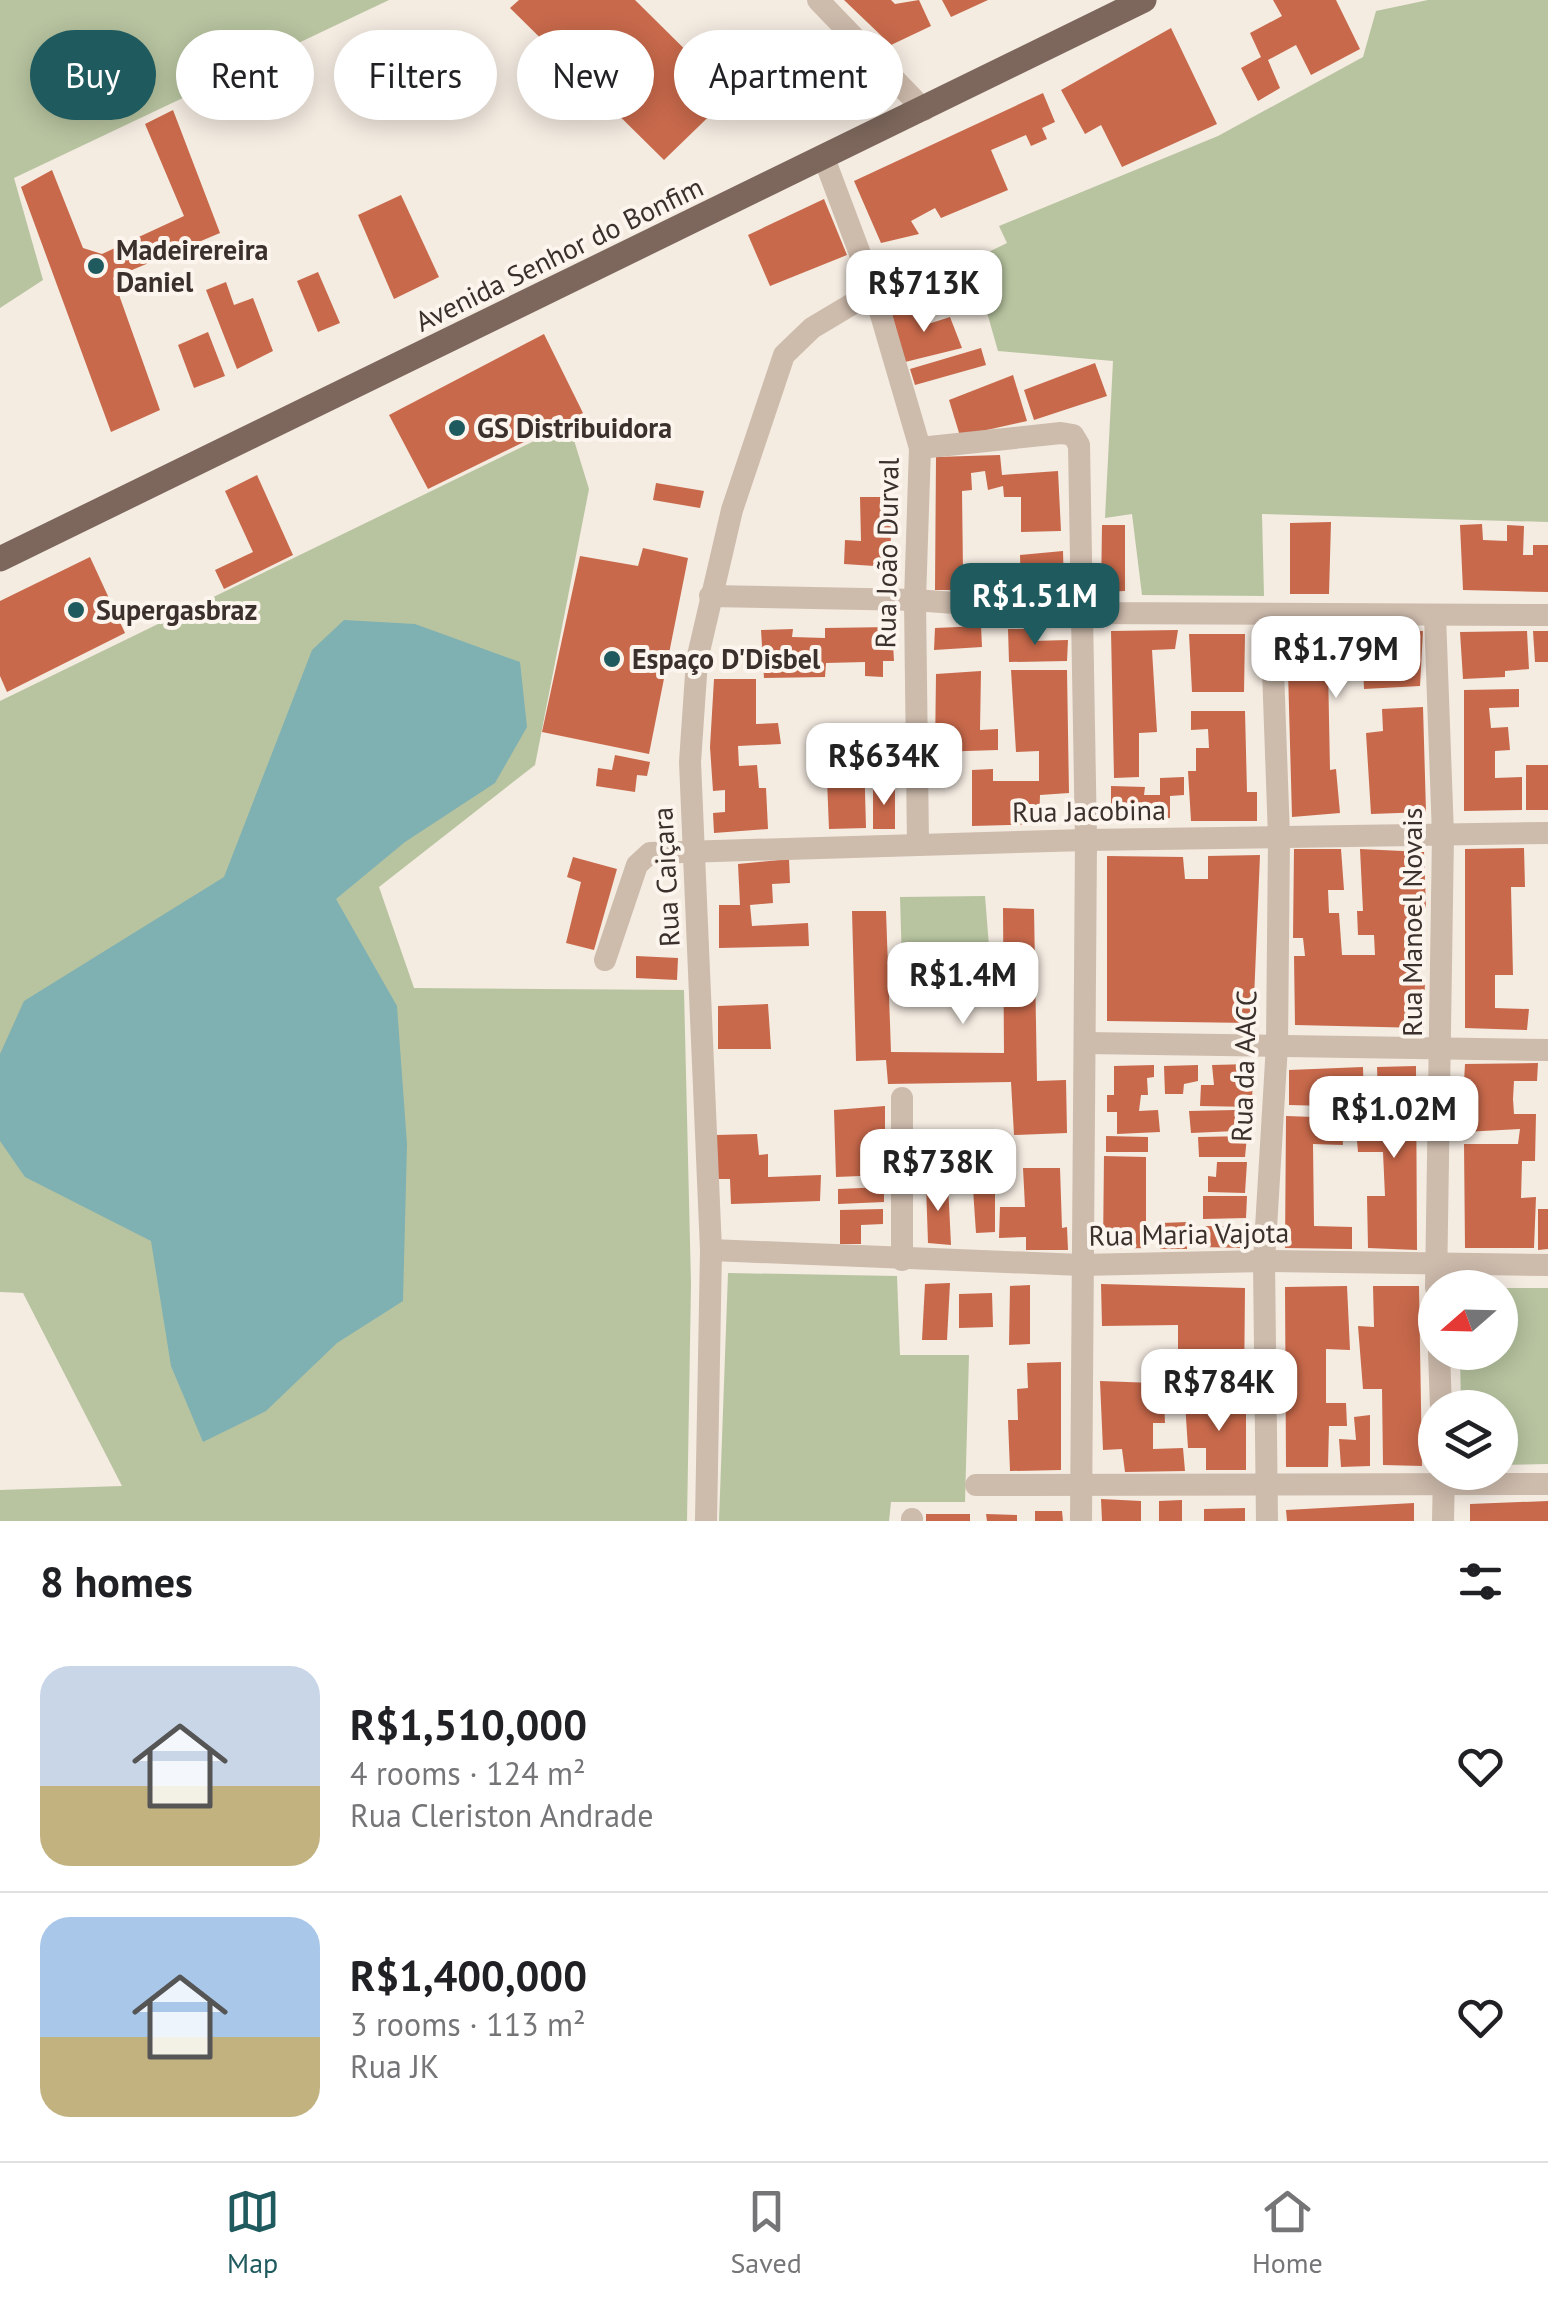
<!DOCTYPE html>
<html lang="en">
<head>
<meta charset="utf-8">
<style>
  :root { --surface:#fff; --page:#f6f6f6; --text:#202124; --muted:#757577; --line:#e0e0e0; --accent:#1f5a5e }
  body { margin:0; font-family:"PT Sans",sans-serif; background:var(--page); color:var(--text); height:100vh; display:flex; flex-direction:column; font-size:38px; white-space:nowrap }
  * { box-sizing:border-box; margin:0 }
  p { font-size:32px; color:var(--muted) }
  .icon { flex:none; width:55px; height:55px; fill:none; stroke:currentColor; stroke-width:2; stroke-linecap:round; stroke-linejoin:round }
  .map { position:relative; height:1521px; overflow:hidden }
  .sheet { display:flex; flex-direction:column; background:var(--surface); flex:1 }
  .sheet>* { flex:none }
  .top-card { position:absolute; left:30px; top:30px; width:1000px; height:90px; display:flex; gap:20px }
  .needle { width:65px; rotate:250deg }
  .buttons { position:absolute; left:1418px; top:1270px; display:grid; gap:20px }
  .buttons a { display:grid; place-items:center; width:100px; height:100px; border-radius:50%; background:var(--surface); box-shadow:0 5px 25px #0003; font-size:50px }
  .price { position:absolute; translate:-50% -85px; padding:0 22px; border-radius:20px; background:#fff; color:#222; font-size:32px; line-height:65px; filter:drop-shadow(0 2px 5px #0008) }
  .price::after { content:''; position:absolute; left:50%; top:60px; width:30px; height:22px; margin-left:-15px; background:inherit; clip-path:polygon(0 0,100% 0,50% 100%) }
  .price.active { background:var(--accent); color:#fff }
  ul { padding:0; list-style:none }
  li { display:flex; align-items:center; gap:30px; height:250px; padding:0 40px }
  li+li { border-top:2px solid var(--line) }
  li span { display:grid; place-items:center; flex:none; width:280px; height:200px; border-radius:30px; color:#555 }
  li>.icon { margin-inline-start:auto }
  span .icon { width:120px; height:120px; fill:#fffc; stroke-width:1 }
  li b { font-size:42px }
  h2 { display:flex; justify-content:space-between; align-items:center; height:120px; padding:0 40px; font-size:42px }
  .pill { padding:0 35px; border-radius:45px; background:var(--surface); box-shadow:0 5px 25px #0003; font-size:35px; line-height:90px }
  .pill.active { background:var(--accent); color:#fff }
  .dock { display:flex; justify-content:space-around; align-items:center; height:140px; border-top:2px solid var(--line); background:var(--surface); font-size:28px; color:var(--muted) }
  .dock a { display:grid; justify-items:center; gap:5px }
  .dock .active { color:var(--accent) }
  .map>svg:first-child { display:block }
  .green { fill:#b8c4a0 }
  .water { fill:#7fb0b2 }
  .building { fill:#c8694b }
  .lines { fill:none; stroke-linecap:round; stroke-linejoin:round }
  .minor { stroke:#cdbbac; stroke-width:22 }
  .primary { stroke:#7d675c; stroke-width:25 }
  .poi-dot { fill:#1f5a5e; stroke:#fbf5ee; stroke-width:4 }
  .labels { text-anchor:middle; stroke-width:8; stroke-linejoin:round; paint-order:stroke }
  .poi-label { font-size:28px; font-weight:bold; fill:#3b302b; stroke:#fbf5ee; text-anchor:start }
  .street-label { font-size:28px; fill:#3b302b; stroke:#fbf5ee }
</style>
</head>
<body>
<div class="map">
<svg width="1548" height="1521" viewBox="0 0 1548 1521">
  <rect width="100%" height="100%" fill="#f4ebe1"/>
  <g class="green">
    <polygon points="0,0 389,0 14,178 43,280 0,308"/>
    <polygon points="1428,0 1548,0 1548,522 1262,514 1264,596 1142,595 1132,514 1105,518 1113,361 998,351 972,260 1007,243 999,226 1218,136 1363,57 1376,11"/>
    <polygon points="569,424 589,489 535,765 379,887 414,988 684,990 691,1284 687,1521 0,1521 0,1490 122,1486 23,1293 0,1292 0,701"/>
    <polygon points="985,896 990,959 902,963 900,897"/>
    <polygon points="728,1273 897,1276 900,1355 969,1355 965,1502 891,1502 889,1521 719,1521"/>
    <polygon points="1500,1288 1548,1288 1548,1464 1500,1465 1500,1408 1461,1407 1460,1353 1500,1352"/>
  </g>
  <polygon class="water" points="344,620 415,624 520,662 527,727 495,783 405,842 336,899 397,1006 407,1144 403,1301 337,1343 266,1411 203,1442 171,1366 151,1241 25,1177 0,1141 0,1054 24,1001 224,877 312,650"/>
  <g class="building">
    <polygon points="519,0 635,0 731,95 664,160 510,8"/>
    <polygon points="844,0 891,0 895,4 919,0 931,26 891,45"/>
    <polygon points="942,0 988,0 951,17"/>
    <polygon points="1273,0 1336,0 1360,49 1311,75 1296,45 1268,60 1280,88 1258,101 1241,68 1261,57 1250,33 1282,16"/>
    <polygon points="1171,28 1217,124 1122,167 1101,125 1085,134 1061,90"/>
    <polygon points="751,37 810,87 771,116 715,71"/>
    <polygon points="1043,93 1055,122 1042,128 1047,139 1031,146 1026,135 991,150 1008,190 941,218 935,208 911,221 919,234 881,243 854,181"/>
    <polygon points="173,110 220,233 113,278 160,410 111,432 21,187 52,170 83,248 102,254 184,216 145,124"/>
    <polygon points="401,195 439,277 394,299 358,215"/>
    <polygon points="824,199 847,255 770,286 748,235"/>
    <polygon points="928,267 933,283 892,293 887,278"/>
    <polygon points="318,272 340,323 318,332 297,281"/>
    <polygon points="226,282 234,305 253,298 273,351 237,369 206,290"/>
    <polygon points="923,305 928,324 950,317 962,348 905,362 892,314"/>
    <polygon points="208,332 225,376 194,388 178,345"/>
    <polygon points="544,334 583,413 428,489 389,415"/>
    <polygon points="981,348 986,365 915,385 910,369"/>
    <polygon points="1095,363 1107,396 1034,420 1024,390"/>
    <polygon points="1013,375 1027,421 960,436 949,400"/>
    <polygon points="1000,455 1002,475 1058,471 1061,531 1021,532 1021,497 1004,497 1003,486 988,490 985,471 971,473 972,490 962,491 963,571 1010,571 1009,590 935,590 936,457"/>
    <polygon points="257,475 293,555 224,589 215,570 253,552 225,491"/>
    <polygon points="656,483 704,491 700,508 653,500"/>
    <polygon points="860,497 892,497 890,567 844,564 845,540 861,541"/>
    <polygon points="1331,522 1329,594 1290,594 1290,523"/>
    <polygon points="1482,524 1483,540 1507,541 1507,525 1524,526 1523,555 1533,555 1533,545 1548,545 1548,592 1463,590 1460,525"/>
    <polygon points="1102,525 1125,525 1125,591 1101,592"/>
    <polygon points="643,548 688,558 649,754 542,732 580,556 638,566"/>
    <polygon points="1063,551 1064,589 1021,591 1020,555"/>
    <polygon points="90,557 125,633 7,692 0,676 0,601"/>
    <polygon points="981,626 982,647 934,650 935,628"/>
    <polygon points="892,627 894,661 883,661 883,677 865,676 865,662 826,663 825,677 764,678 761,630 793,629 792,637 825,638 825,628"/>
    <polygon points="1008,629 1033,629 1032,641 1068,640 1067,661 1009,662"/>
    <polygon points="1178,630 1175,649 1152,650 1157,732 1139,733 1139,777 1114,778 1111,631"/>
    <polygon points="1423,631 1420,686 1364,689 1363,666 1328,667 1330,770 1336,769 1340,813 1292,817 1287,634"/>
    <polygon points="1527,631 1529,669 1505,671 1505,677 1463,679 1460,632"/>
    <polygon points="1533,631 1548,631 1548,662 1535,662"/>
    <polygon points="1189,634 1245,634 1244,692 1192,692"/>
    <polygon points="1011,670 1067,670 1069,793 1040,795 1039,824 972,826 972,770 993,769 993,781 1039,781 1039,751 1016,752"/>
    <polygon points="981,671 980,730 998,729 998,750 935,752 936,674"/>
    <polygon points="714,679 756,679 756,724 778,723 781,744 738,746 739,766 757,765 759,788 766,788 768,829 714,833 713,813 725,812 725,790 713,791 710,747"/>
    <polygon points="1519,689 1519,707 1489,708 1491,728 1508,727 1510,750 1495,751 1495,778 1522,777 1522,810 1464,811 1464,690"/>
    <polygon points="1423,707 1426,812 1371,814 1366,733 1383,731 1382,709"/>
    <polygon points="1191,711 1245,711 1247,792 1257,792 1257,821 1191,821 1188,771 1196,771 1196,748 1209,748 1208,729 1191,730"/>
    <polygon points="820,730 882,730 883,754 864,754 866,828 829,829 826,755 820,755"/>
    <polygon points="615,755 650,762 647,776 637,775 635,792 596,786 598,768 612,770"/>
    <rect x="1526" y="765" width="22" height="45"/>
    <polygon points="1184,777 1184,795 1170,796 1170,818 1111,820 1111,786 1145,787 1144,795 1160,795 1160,778"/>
    <polygon points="895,787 895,829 873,829 873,788"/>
    <polygon points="1524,848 1525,887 1511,887 1513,975 1495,975 1495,1008 1529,1009 1527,1030 1465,1028 1465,849"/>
    <polygon points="1294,849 1341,849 1344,890 1328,890 1329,913 1339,913 1342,955 1375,955 1374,935 1358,935 1357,911 1363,911 1360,849 1424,852 1426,908 1413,909 1413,933 1422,933 1424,953 1406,954 1407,977 1425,977 1424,1028 1295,1025 1294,956 1305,956 1303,938 1293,938"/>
    <polygon points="1260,855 1253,1023 1107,1021 1107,856 1183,857 1185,879 1208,879 1208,856"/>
    <polygon points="573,857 617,869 594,950 566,943 581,882 567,877"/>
    <polygon points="789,859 790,883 772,884 773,903 750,905 752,926 808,923 809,946 719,948 719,905 740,905 738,864"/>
    <polygon points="1003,908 1034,909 1037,1081 1066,1080 1067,1133 1014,1135 1011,1082 888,1084 886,1060 856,1061 852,911 886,911 891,1052 1004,1053"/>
    <polygon points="636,956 678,958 677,980 636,978"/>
    <polygon points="768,1004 771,1049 718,1049 718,1006"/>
    <polygon points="1538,1063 1537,1081 1514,1081 1513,1099 1514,1114 1536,1114 1535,1161 1522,1161 1521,1198 1536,1197 1534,1248 1465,1248 1464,1144 1518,1144 1520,1129 1464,1132 1464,1115 1472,1115 1472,1099 1463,1100 1465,1064"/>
    <polygon points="1253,1064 1252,1107 1200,1106 1201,1085 1214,1085 1212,1065"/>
    <polygon points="1154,1065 1154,1077 1147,1078 1148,1095 1141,1095 1139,1111 1158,1110 1160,1132 1117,1134 1117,1112 1107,1112 1107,1095 1114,1095 1114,1066"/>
    <polygon points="1198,1065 1198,1081 1184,1084 1183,1094 1165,1094 1164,1066"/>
    <polygon points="1416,1066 1417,1250 1368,1248 1367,1196 1385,1196 1383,1152 1358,1152 1356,1130 1379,1129 1377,1067"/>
    <polygon points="1363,1067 1364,1107 1289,1105 1289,1070"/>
    <polygon points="885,1106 885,1175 836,1177 834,1110"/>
    <polygon points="1235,1110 1235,1131 1191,1133 1189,1111"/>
    <polygon points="1286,1116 1342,1118 1343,1145 1313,1144 1314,1226 1352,1227 1352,1249 1285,1248"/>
    <polygon points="757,1134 759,1155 768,1154 768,1177 821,1175 820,1201 731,1204 730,1179 717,1179 716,1135"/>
    <polygon points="1106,1136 1148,1137 1148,1152 1106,1152"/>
    <polygon points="1247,1136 1245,1157 1199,1157 1198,1137"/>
    <polygon points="1104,1156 1146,1157 1146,1248 1103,1249"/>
    <polygon points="1217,1162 1247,1162 1245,1193 1208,1192 1208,1176 1216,1177"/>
    <polygon points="1023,1168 1060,1168 1062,1228 1067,1227 1068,1250 1026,1250 1026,1237 999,1238 1000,1207 1025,1207"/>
    <polygon points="926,1184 948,1184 951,1245 928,1243"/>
    <polygon points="884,1187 884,1202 838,1204 838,1189"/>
    <polygon points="995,1188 995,1232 976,1233 973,1189"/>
    <polygon points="1203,1196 1247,1196 1246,1218 1203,1219"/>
    <polygon points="883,1209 883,1224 861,1225 861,1244 840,1244 840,1210"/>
    <polygon points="1538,1209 1548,1209 1548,1249 1538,1250"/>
    <polygon points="1188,1222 1187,1249 1160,1249 1161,1223"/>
    <polygon points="1201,1226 1244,1226 1245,1248 1200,1247"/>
    <polygon points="950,1283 947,1340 922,1340 925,1284"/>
    <polygon points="1101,1284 1245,1288 1244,1391 1193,1392 1191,1350 1178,1350 1178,1325 1102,1326"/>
    <polygon points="1030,1285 1030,1344 1009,1345 1010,1286"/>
    <polygon points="1347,1286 1350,1350 1326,1349 1326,1403 1346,1403 1347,1426 1329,1426 1328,1467 1286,1467 1285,1287"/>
    <polygon points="1373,1286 1419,1286 1422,1466 1383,1465 1382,1389 1363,1389 1358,1326 1374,1327"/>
    <polygon points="992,1293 993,1327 959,1328 959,1294"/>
    <polygon points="1061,1362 1061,1470 1010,1471 1008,1420 1018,1420 1017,1389 1028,1388 1027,1363"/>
    <polygon points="1172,1375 1175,1399 1164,1399 1165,1423 1153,1423 1153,1449 1183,1448 1185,1471 1125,1472 1122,1449 1103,1450 1100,1381 1154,1383 1154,1376"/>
    <polygon points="1185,1403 1246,1404 1246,1470 1206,1470 1206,1448 1188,1448"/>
    <polygon points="1370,1415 1370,1466 1341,1467 1339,1439 1356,1440 1354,1417"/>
    <polygon points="1101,1499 1141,1501 1141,1521 1102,1521"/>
    <polygon points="1182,1500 1182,1521 1159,1521 1159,1501"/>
    <polygon points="1548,1501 1548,1521 1470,1521 1470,1504"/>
    <polygon points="1414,1503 1414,1521 1287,1521 1286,1510"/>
    <polygon points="1245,1508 1245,1521 1204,1521 1204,1509"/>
    <polygon points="1035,1511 1062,1511 1063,1521 1035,1521"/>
    <rect x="926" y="1514" width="44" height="7"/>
    <polygon points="986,1514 1017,1515 1017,1521 987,1521"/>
  </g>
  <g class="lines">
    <g class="minor">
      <polyline points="818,0 924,110"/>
      <polyline points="824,158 874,291 920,448 915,600 918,845"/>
      <polyline points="920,448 1061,433 1073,435 1079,445 1086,840 1081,1521"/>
      <polyline points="710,596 915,600 1085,613 1548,615"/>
      <polyline points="1435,616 1443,835 1436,1288"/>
      <polyline points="605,960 637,865 650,853 1086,840 1548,833"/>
      <polyline points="1085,1043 1548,1050"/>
      <polyline points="902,1098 902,1260"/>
      <polyline points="711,1250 1081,1265 1264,1261 1548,1265"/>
      <polyline points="1439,1352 1441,1408"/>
      <polyline points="976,1485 1548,1484"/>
      <polyline points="706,1521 711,1250 690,762 697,660 732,510 784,355 812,328 874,291"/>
      <polyline points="912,1521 912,1519"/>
      <polyline points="1267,1521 1264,1261 1277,1045 1279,837 1271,614"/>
      <polyline points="1443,1521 1444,1472"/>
    </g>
    <polyline class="primary" points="0,559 1144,0"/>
  </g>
  <g class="poi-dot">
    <circle cx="96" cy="266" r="10"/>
    <circle cx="457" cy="428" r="10"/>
    <circle cx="76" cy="610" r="10"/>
    <circle cx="612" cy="659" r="10"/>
  </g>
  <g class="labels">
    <g class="poi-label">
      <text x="116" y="260">Madeirereira<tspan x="116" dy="32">Daniel</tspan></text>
      <text x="477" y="438">GS Distribuidora</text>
      <text x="96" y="620">Supergasbraz</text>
      <text x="632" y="669">Espaço D'Disbel</text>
    </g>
    <g class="street-label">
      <text transform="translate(559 254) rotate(-26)" y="10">Avenida Senhor do Bonfim</text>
      <text transform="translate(887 553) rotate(-89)" y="10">Rua João Durval</text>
      <text transform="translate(1089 811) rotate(-1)" y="10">Rua Jacobina</text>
      <text transform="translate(666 877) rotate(-93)" y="10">Rua Caiçara</text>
      <text transform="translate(1412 922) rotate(-90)" y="10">Rua Manoel Novais</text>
      <text transform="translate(1244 1066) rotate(-88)" y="10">Rua da AACC</text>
      <text transform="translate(1189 1234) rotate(-1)" y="10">Rua Maria Vajota</text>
    </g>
  </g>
</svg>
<div class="buttons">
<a><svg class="needle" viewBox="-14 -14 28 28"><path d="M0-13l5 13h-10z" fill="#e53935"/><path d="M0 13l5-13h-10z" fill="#757577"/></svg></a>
<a><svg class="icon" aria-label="layers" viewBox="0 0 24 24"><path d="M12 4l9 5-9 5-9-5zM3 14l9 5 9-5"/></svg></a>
</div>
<b class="price" style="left:924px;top:335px">R$713K</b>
<b class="price active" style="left:1035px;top:648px">R$1.51M</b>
<b class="price" style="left:1336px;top:701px">R$1.79M</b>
<b class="price" style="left:884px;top:808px">R$634K</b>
<b class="price" style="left:963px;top:1027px">R$1.4M</b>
<b class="price" style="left:1394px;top:1161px">R$1.02M</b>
<b class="price" style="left:938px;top:1214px">R$738K</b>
<b class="price" style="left:1219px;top:1434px">R$784K</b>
<div class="top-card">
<a class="pill active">Buy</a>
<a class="pill">Rent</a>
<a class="pill">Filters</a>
<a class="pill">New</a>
<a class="pill">Apartment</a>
</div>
</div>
<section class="sheet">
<h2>8 homes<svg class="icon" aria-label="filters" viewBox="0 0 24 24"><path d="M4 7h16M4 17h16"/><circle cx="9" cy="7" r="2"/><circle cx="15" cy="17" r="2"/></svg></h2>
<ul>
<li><span style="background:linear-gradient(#c9d6e8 60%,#c2b280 0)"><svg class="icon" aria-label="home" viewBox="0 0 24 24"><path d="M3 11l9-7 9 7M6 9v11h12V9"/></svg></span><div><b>R$1,510,000</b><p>4 rooms · 124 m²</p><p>Rua Cleriston Andrade</p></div><svg class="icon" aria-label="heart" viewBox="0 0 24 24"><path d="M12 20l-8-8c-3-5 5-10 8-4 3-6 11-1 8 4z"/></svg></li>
<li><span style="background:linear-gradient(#a9c7e8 60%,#c2b280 0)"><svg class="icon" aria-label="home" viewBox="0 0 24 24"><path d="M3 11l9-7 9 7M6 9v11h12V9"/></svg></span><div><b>R$1,400,000</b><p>3 rooms · 113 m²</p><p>Rua JK</p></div><svg class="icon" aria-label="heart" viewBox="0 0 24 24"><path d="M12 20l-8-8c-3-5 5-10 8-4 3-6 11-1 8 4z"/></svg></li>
</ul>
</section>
<nav class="dock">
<a class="active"><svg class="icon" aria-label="map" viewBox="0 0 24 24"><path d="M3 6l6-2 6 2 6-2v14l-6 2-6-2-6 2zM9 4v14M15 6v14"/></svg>Map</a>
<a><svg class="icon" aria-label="saved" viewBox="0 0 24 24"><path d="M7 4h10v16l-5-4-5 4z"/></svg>Saved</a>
<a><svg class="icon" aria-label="home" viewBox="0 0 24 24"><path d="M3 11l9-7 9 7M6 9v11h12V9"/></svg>Home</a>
</nav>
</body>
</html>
